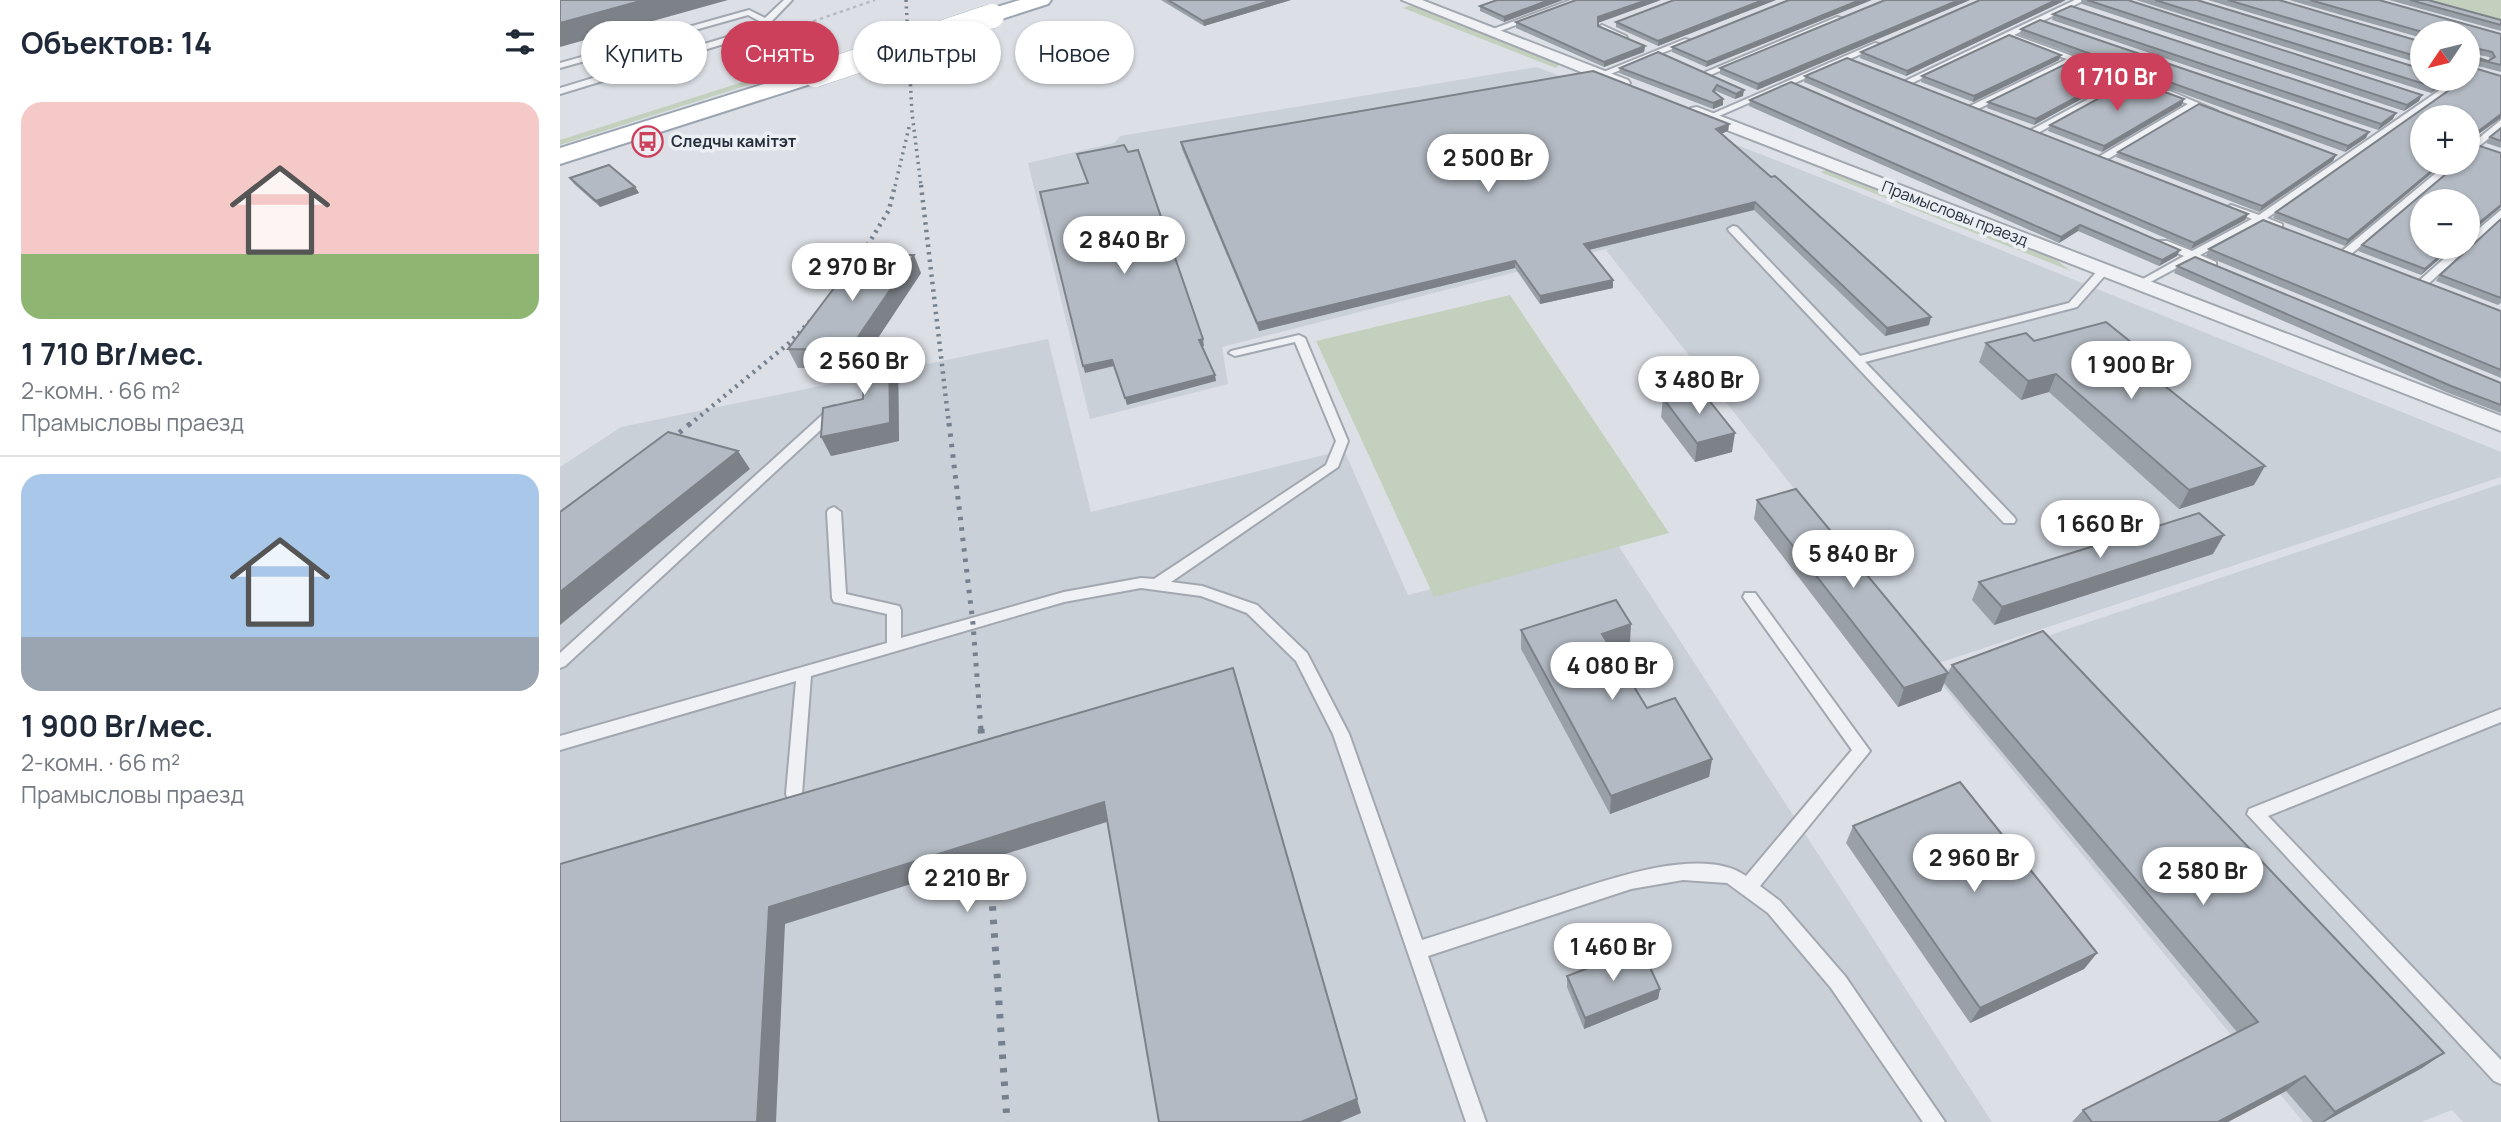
<!DOCTYPE html>
<html lang="ru">
<head>
<meta charset="utf-8">
<style>
  :root { --surface:#fff; --page:#f6f6f7; --text:#1f2937; --muted:#747a83; --line:#e0e1e3; --accent:#cd405b }
  body { margin:0; font-family:Manrope,sans-serif; background:var(--page); color:var(--text); height:100vh; display:flex; flex-direction:column; font-size:26px; white-space:nowrap }
  * { box-sizing:border-box; margin:0 }
  p { font-size:23px; color:var(--muted) }
  .icon { flex:none; width:38px; height:38px; fill:none; stroke:currentColor; stroke-width:2; stroke-linecap:round; stroke-linejoin:round }
  .map { position:relative; flex:1; overflow:hidden }
  .panel { display:flex; flex-direction:column; background:var(--surface); width:560px }
  .panel>* { flex:none }
  .hud { position:absolute; left:21px; top:21px; width:665px; height:63px; display:flex; gap:14px }
  .needle { width:46px; rotate:235deg }
  .controls { position:absolute; left:1850px; top:21px; display:grid; gap:14px }
  .controls a { display:grid; place-items:center; width:70px; height:70px; border-radius:50%; background:var(--surface); box-shadow:0 2px 5px #0004; font-size:35px }
  .price { position:absolute; translate:-50% -60px; padding:0 16px; border-radius:24px; background:#fff; color:#222; font-size:23px; line-height:46px; filter:drop-shadow(0 2px 4px #0008) }
  .price::after { content:''; position:absolute; left:50%; top:42px; width:21px; height:16px; margin-left:-10px; background:inherit; clip-path:polygon(0 0,100% 0,50% 100%) }
  .price.selected { background:var(--accent); color:#fff }
  ul { padding:0; list-style:none }
  li { display:grid; align-content:center; gap:14px; height:371px; padding:0 21px }
  li+li { border-top:2px solid var(--line) }
  li span { display:grid; place-items:center; height:217px; border-radius:21px; color:#555 }
  li>.icon { margin-inline-start:auto }
  span .icon { width:126px; height:126px; fill:#fffc; stroke-width:1 }
  li b { font-size:30px }
  h2 { display:flex; justify-content:space-between; align-items:center; height:84px; padding:0 21px; font-size:30px }
  .chip { padding:0 24px; border-radius:32px; background:var(--surface); box-shadow:0 2px 5px #0004; font-size:24px; line-height:63px }
  .chip.selected { background:var(--accent); color:#fff }
  main { display:flex; flex:1; min-height:0 }
  .map>svg:first-child { display:block }
  .built { fill:#cad0d8 }
  .green { fill:#c3d0bd }
  .lines { fill:none; stroke-linecap:round; stroke-linejoin:round }
  .service-casing { stroke:#a2a7b0; stroke-width:4 }
  .minor-casing { stroke:#a2a7b0; stroke-width:4 }
  .primary-casing { stroke:#9ba5b2; stroke-width:4 }
  .path { stroke:#b7bbc1; stroke-width:2.5; stroke-dasharray:3.5 3.5; stroke-linecap:butt }
  .service { fill:#eff1f5; fill-rule:evenodd }
  .minor { fill:#eff1f5; fill-rule:evenodd }
  .primary { fill:#fff; fill-rule:evenodd }
  .rail-far3 { stroke:#76818f; stroke-width:3.5; stroke-dasharray:2 4.5; stroke-linecap:butt }
  .rail-far2 { stroke:#76818f; stroke-width:4.5; stroke-dasharray:2.5 5; stroke-linecap:butt }
  .rail-far1 { stroke:#76818f; stroke-width:5; stroke-dasharray:3.5 7; stroke-linecap:butt }
  .rail { stroke:#76818f; stroke-width:7; stroke-dasharray:4.5 9; stroke-linecap:butt }
  .primary-bridge-casing { stroke:#9ba5b2; stroke-width:25; stroke-linecap:butt }
  .primary-bridge { stroke:#fff; stroke-width:24 }
  .wall { fill:#9aa0a8; fill-rule:evenodd }
  .shaded-wall { fill:#7d8288 }
  .building { fill:#b3bac3; stroke:#7d8288; stroke-width:2; fill-rule:evenodd }
  .labels { text-anchor:middle; stroke-width:7; stroke-linejoin:round; paint-order:stroke }
  .far-poi-label { font-size:16px; font-weight:bold; fill:#262f3c; stroke:#ebeff4; text-anchor:start }
  .far-street-label { font-size:16px; fill:#262f3c; stroke:#ebeff4 }
</style>
</head>
<body>
<main>
<section class="panel">
<h2>Объектов: 14<svg class="icon" aria-label="filters" viewBox="0 0 24 24"><path d="M4 7h16M4 17h16"/><circle cx="9" cy="7" r="2"/><circle cx="15" cy="17" r="2"/></svg></h2>
<ul>
<li><span style="background:linear-gradient(#f6c9c9 70%,#8fb573 0)"><svg class="icon" aria-label="home" viewBox="0 0 24 24"><path d="M3 11l9-7 9 7M6 9v11h12V9"/></svg></span><div><b>1 710 Br/мес.</b><p>2-комн. · 66 m²</p><p>Прамысловы праезд</p></div></li>
<li><span style="background:linear-gradient(#a9c7e8 75%,#9aa5b1 0)"><svg class="icon" aria-label="home" viewBox="0 0 24 24"><path d="M3 11l9-7 9 7M6 9v11h12V9"/></svg></span><div><b>1 900 Br/мес.</b><p>2-комн. · 66 m²</p><p>Прамысловы праезд</p></div></li>
</ul>
</section>
<div class="map">
<svg width="1941" height="1122" viewBox="0 0 1941 1122">
  <rect width="100%" height="100%" fill="#dce0e6"/>
  <g class="built">
    <polygon points="977,67 1287,188 1941,452 1941,477 1373,665 1046,250 1058,246 662,347 668,384 530,419 468,163 554,143 560,136"/>
    <polygon points="488,339 531,512 784,450 848,595 1056,542 1432,1122 0,1122 0,467 61,427"/>
    <polygon points="1941,484 1941,1122 1903,1122 1892,1110 1861,1122 1743,1122 1373,674"/>
  </g>
  <g class="green">
    <polygon points="1861,0 1941,0 1941,22"/>
    <polygon points="851,5 996,62 999,65 996,68 843,8"/>
    <polygon points="274,53 276,57 0,145 0,140"/>
    <polygon points="1270,169 1491,256 1511,271 1260,172"/>
    <polygon points="950,295 1109,533 874,597 756,341"/>
  </g>
  <g class="lines">
    <defs>
      <g id="service">
        <polygon points="224,0 232,0 209,24 193,35 0,94 0,88 187,31 201,22 188,15 0,68 0,63 189,10 205,18"/>
        <polygon points="1011,0 1022,0 932,34 925,32"/>
        <polygon points="1515,0 1525,0 1454,35 1590,84 1590,88 1570,83 1474,135 1471,134 1471,130 1563,80 1514,62 1416,110 1410,110 1410,106 1507,59 1447,38 1350,84 1343,82"/>
        <polygon points="1277,17 1284,19 1148,76 1141,74"/>
        <polygon points="1042,25 1066,36 1067,38 1060,40 1039,29 1038,27"/>
        <polygon points="1125,39 1132,41 1043,77 1036,75"/>
        <polygon points="1315,43 1322,45 1152,119 1145,117"/>
        <polygon points="1896,79 1905,79 1707,218 1722,224 1722,228 1714,228 1700,223 1640,255 1656,262 1656,266 1648,266 1633,259 1583,286 1579,287 1574,284 1624,256 1599,245 1599,241 1607,241 1632,251 1692,219 1666,208 1671,205 1699,215"/>
        <polygon points="1604,91 1610,91 1657,111 1653,114 1636,107 1546,160 1540,160 1540,156 1628,104 1604,95"/>
        <polygon points="1941,120 1941,128 1911,153 1908,154 1908,147"/>
        <polygon points="1888,163 1898,163 1790,255 1782,255 1782,251"/>
        <polygon points="1941,210 1941,218 1912,245 1908,246 1908,238"/>
        <polygon points="1173,226 1177,227 1300,356 1509,303 1540,268 1548,268 1548,272 1517,307 1305,362 1454,517 1456,520 1454,523 1444,523 1169,231 1168,229"/>
        <polygon points="1908,246 1908,247 1907,249 1867,285 1859,285 1859,281 1897,247"/>
        <path d="M739,335l6,3 43,103 -10,26 -167,115 31,4 55,19 50,48 42,81 73,206c39,-12 78,-25 117,-38 51,-16 160,-60 207,-26l106,-126 -109,-153 2,-4h10l115,158 -110,135 20,15 65,75 100,146h-22l-92,-134 -63,-75 -41,-30 -44,-3 -52,9 -203,67 58,166h-20l-133,-388 -37,-73 -49,-48 -46,-17 -60,-8 -77,14 -253,74 -9,118 -2,5 -6,2 -6,-2 -2,-5 10,-113 -236,69v-14l327,-93v-29l-48,-11 -5,-1 -2,-4 -5,-86 2,-3 5,-2 7,5 5,82 53,12 2,4v28l163,-46 77,-14 13,1 172,-114 10,-24 -41,-99 -60,14 -6,-3 2,-2z"/>
        <polygon points="275,406 279,407 281,410 279,413 5,666 0,668 0,653 271,407"/>
        <polygon points="1941,709 1941,722 1708,816 1941,1060 1941,1084 1934,1081 1687,814 1689,809"/>
      </g>
      <g id="minor">
        <polygon points="842,0 862,0 1068,80 1070,83 1068,86 1056,86"/>
        <polygon points="1137,107 1941,416 1941,431 1131,116 1129,112 1131,108"/>
      </g>
      <g id="primary">
        <polygon points="460,0 491,0 488,4 432,22 424,21 421,16 424,11"/>
        <polygon points="255,68 263,70 267,75 263,80 0,164 0,148"/>
      </g>
    </defs>
    <use href="#service" class="service-casing"/>
    <use href="#minor" class="minor-casing"/>
    <use href="#primary" class="primary-casing"/>
    <polyline class="path" points="201,54 224,47 254,21 315,0"/>
    <use href="#service" class="service"/>
    <use href="#minor" class="minor"/>
    <use href="#primary" class="primary"/>
    <g class="rail-far3">
      <polyline points="346,0 352,113 361,186"/>
      <polyline points="335,186 350,123"/>
    </g>
    <g class="rail-far2">
      <polyline points="361,185 389,425"/>
      <polyline points="292,271 329,210 335,185"/>
      <polyline points="129,425 228,344 259,312"/>
    </g>
    <g class="rail-far1">
      <polyline points="389,423 413,624 421,730"/>
      <polyline points="103,446 131,423"/>
    </g>
    <g class="rail">
      <polyline points="421,729 423,762"/>
      <polyline points="428,839 447,1122"/>
    </g>
    <defs>
      <polyline id="primary-bridge" points="255,75 432,16"/>
    </defs>
    <use href="#primary-bridge" class="primary-bridge-casing"/>
    <use href="#primary-bridge" class="primary-bridge"/>
  </g>
  <g class="wall">
    <polygon points="601,0 731,0 644,26"/>
    <polygon points="1003,0 944,22 920,11 920,6"/>
    <polygon points="1101,0 1038,22 1038,26 1085,46 1084,52 1044,67 956,28 956,22"/>
    <polygon points="1114,0 1216,0 1098,46 1056,27 1056,22"/>
    <polygon points="1229,0 1146,67 1112,52 1112,47"/>
    <polygon points="1325,0 1410,0 1197,90 1160,74 1160,68"/>
    <polygon points="1521,0 1568,0 1859,101 1844,111 1522,4"/>
    <polygon points="1576,0 1637,0 1892,79 1871,93"/>
    <polygon points="1648,0 1719,0 1862,42 1862,64"/>
    <path d="M1729,0h90l122,34v38l-27,-7 -3,75 -2,8 32,59 -31,26 -2,-32 -15,46 -32,28 -63,-24 4,-6 106,-82v-46l-123,129 -72,-28 3,-6 192,-133v-46h-46v5zM1909,53l20,4 1,3 -2,1 -19,-6z"/>
    <polygon points="1829,0 1868,0 1941,20 1941,31"/>
    <polygon points="1504,1 1346,76 1300,58 1301,52"/>
    <polygon points="1493,14 1833,119 1818,130 1492,20"/>
    <polygon points="1461,29 1806,138 1785,152 1460,35"/>
    <polygon points="1098,52 1183,96 1175,99 1156,91 1155,93 1163,99 1163,105 1153,109 1059,73 1060,68"/>
    <polygon points="1499,60 1413,102 1361,82 1362,76"/>
    <polygon points="1245,76 1688,214 1685,220 1631,249 1244,82"/>
    <polygon points="1556,80 1474,125 1427,108 1428,102"/>
    <polygon points="1190,100 1617,256 1599,266 1518,231 1499,243 1189,106"/>
    <polygon points="1622,105 1542,152 1488,131 1490,125"/>
    <polygon points="1169,124 1168,131 1161,134 1369,325 1325,336 1194,210 1029,250 1053,280 1053,288 980,304 955,268 699,331 622,149 621,142"/>
    <polygon points="1941,128 1941,148 1926,143 1930,137"/>
    <polygon points="1558,152 1776,155 1773,161 1699,212 1556,157"/>
    <polygon points="10,178 75,187 79,193 40,207 14,184"/>
    <polygon points="1941,219 1941,303 1938,305 1876,281 1880,275"/>
    <polygon points="1649,249 1941,311 1941,378 1646,256"/>
    <polygon points="1617,266 1941,383 1941,413 1886,392 1614,273"/>
    <polygon points="361,273 314,344 329,344 338,363 339,441 271,456 303,399 305,358 298,368 238,368 228,349"/>
    <polygon points="1474,341 1582,351 1576,363 1694,485 1619,509 1489,392 1461,400 1419,362 1426,343"/>
    <polygon points="1103,398 1172,452 1135,462 1101,417"/>
    <polygon points="1197,500 1388,673 1392,665 1884,1053 1862,1068 1764,1122 1753,1122 1726,1091 1668,1122 1512,1122 1523,1110 1677,1032 1384,683 1381,691 1338,707 1194,519"/>
    <polygon points="1653,554 1434,625 1412,600 1419,582"/>
    <polygon points="961,630 1070,643 1051,649 1087,708 1152,759 1149,777 1050,814 961,649"/>
    <polygon points="1293,826 1537,953 1524,969 1410,1023 1286,843"/>
    <polygon points="1007,976 1100,989 1098,999 1024,1029 1007,987"/>
  </g>
  <g class="shaded-wall">
    <polygon points="84,0 168,0 0,47 0,23"/>
    <polygon points="713,0 731,0 644,26 643,21"/>
    <polygon points="989,0 1003,0 944,22 944,17"/>
    <polygon points="1087,0 1101,0 1038,23 1038,17"/>
    <polygon points="1203,0 1216,0 1098,46 1098,41"/>
    <polygon points="1300,0 1312,0 1146,67 1147,62"/>
    <polygon points="1399,0 1410,0 1197,90 1198,84"/>
    <polygon points="1496,0 1506,0 1346,76 1347,71"/>
    <polygon points="1085,46 1084,52 1044,67 1044,62"/>
    <polygon points="1501,55 1499,60 1413,102 1414,96"/>
    <polygon points="1558,75 1556,80 1474,125 1476,119"/>
    <polygon points="1887,79 1892,79 1871,93 1874,87"/>
    <polygon points="1184,90 1183,96 1175,99 1176,94"/>
    <polygon points="1862,95 1859,101 1844,111 1847,105"/>
    <polygon points="1163,99 1163,105 1153,109 1153,103"/>
    <polygon points="1624,99 1622,105 1542,152 1544,146"/>
    <polygon points="1836,113 1833,119 1818,130 1821,124"/>
    <polygon points="1941,114 1941,118 1909,141 1912,136"/>
    <polygon points="1169,124 1168,131 1155,136 1156,129"/>
    <polygon points="1809,132 1806,138 1785,152 1788,146"/>
    <polygon points="1776,155 1773,161 1699,212 1702,206"/>
    <polygon points="1881,163 1884,163 1785,246 1788,240"/>
    <polygon points="75,187 79,193 40,207 36,201"/>
    <polygon points="1195,202 1194,210 1024,251 1024,244"/>
    <polygon points="1941,205 1941,207 1908,235 1910,230"/>
    <polygon points="1688,214 1685,220 1631,249 1634,243"/>
    <polygon points="1520,225 1518,231 1499,243 1501,237"/>
    <polygon points="1890,247 1893,247 1861,275 1865,269"/>
    <polygon points="1620,250 1617,256 1599,266 1602,260"/>
    <polygon points="354,255 361,273 298,368 289,350"/>
    <polygon points="955,261 955,268 699,331 697,323"/>
    <polygon points="1053,280 1053,288 980,304 980,296"/>
    <polygon points="1371,317 1369,325 1325,336 1327,328"/>
    <polygon points="643,339 644,346 641,347 639,340"/>
    <polygon points="329,344 338,363 339,441 271,456 261,437 330,423"/>
    <polygon points="1582,351 1573,369 1566,355"/>
    <polygon points="552,360 554,366 525,373 523,366"/>
    <polygon points="1496,374 1489,392 1461,400 1468,381"/>
    <polygon points="655,375 656,381 567,405 565,398"/>
    <polygon points="1175,433 1172,452 1135,462 1137,443"/>
    <polygon points="178,451 190,469 0,625 0,592"/>
    <polygon points="1705,466 1694,485 1619,509 1629,490"/>
    <polygon points="1664,535 1653,554 1434,625 1442,607"/>
    <polygon points="1071,624 1070,643 1041,653 1042,634"/>
    <polygon points="1388,673 1381,691 1338,707 1344,688"/>
    <polygon points="679,687 801,1113 780,1122 741,1122"/>
    <polygon points="1152,759 1149,777 1050,814 1051,796"/>
    <polygon points="544,802 553,820 225,924 216,1122 197,1122 209,907"/>
    <polygon points="1537,953 1524,969 1410,1023 1420,1008"/>
    <polygon points="1100,989 1098,999 1024,1029 1025,1018"/>
    <polygon points="1884,1053 1862,1068 1764,1122 1762,1122 1775,1112"/>
    <polygon points="1745,1076 1726,1091 1668,1122 1658,1122"/>
  </g>
  <g class="building">
    <polygon points="0,0 84,0 0,23"/>
    <polygon points="608,0 713,0 643,21"/>
    <polygon points="937,0 989,0 944,17 920,6"/>
    <polygon points="1016,0 1087,0 1038,17 1038,26 1085,46 1044,62 956,22"/>
    <polygon points="1114,0 1203,0 1098,41 1056,22"/>
    <polygon points="1229,0 1300,0 1147,62 1112,47"/>
    <polygon points="1325,0 1399,0 1198,84 1160,68"/>
    <polygon points="1420,0 1496,0 1347,71 1301,52"/>
    <polygon points="1527,0 1568,0 1862,95 1847,105"/>
    <polygon points="1595,0 1637,0 1862,69 1862,79 1887,79 1874,87"/>
    <polygon points="1668,0 1719,0 1862,42 1862,58"/>
    <path d="M1750,0h69l122,34v31l-25,-6 -3,2 1,7 27,8v38l-29,22 -3,12 2,3 9,-5 21,7v52l-31,25 -1,7 -1,1v-37h-46v46h28l-25,22 -63,-24 97,-82h9v-46h-46v46h19l-93,77 -72,-28 189,-133h3v-2l2,-1 -2,-5v-38h-42zM1910,47l22,5 3,5 -7,4 -19,-6z"/>
    <polygon points="1850,0 1868,0 1941,20 1941,25"/>
    <polygon points="1511,6 1836,113 1821,124 1493,14"/>
    <polygon points="1480,20 1809,132 1788,146 1461,29"/>
    <polygon points="1449,35 1501,55 1414,96 1362,76"/>
    <polygon points="1098,52 1184,90 1176,94 1157,85 1153,91 1163,99 1153,103 1060,68"/>
    <polygon points="1287,58 1688,214 1634,243 1245,76"/>
    <polygon points="1516,59 1558,75 1476,119 1428,102"/>
    <polygon points="1033,71 1169,124 1156,129 1211,177 1215,176 1371,317 1327,328 1195,202 1024,244 1053,280 980,296 955,261 697,323 621,142"/>
    <polygon points="1572,80 1624,99 1544,146 1490,125"/>
    <polygon points="1231,82 1620,250 1602,260 1520,225 1501,237 1190,100"/>
    <polygon points="1639,104 1776,155 1702,206 1558,152"/>
    <polygon points="1941,128 1941,141 1930,137"/>
    <polygon points="564,145 568,152 578,150 643,339 639,340 655,375 565,398 552,360 523,366 480,192 528,183 517,154"/>
    <polygon points="49,165 75,187 36,201 10,178"/>
    <polygon points="1941,219 1941,298 1880,275"/>
    <polygon points="1703,220 1941,311 1941,370 1649,249"/>
    <polygon points="299,255 354,255 289,350 228,349"/>
    <polygon points="1635,257 1941,383 1941,405 1891,386 1617,266"/>
    <polygon points="1546,322 1582,351 1566,355 1705,466 1629,490 1496,374 1468,381 1426,343 1466,333 1474,341"/>
    <polygon points="305,344 329,344 330,423 261,437 263,408 303,399"/>
    <polygon points="1140,389 1175,433 1137,443 1103,398"/>
    <polygon points="108,432 178,451 0,592 0,512"/>
    <polygon points="1236,489 1388,673 1344,688 1197,500"/>
    <polygon points="1639,513 1664,535 1442,607 1419,582"/>
    <polygon points="1056,600 1071,624 1042,634 1087,708 1115,698 1152,759 1051,796 961,630"/>
    <polygon points="1483,631 1884,1053 1775,1112 1745,1076 1658,1122 1532,1122 1523,1110 1698,1022 1392,665"/>
    <polygon points="673,668 797,1099 741,1122 599,1122 544,802 209,907 197,1122 0,1122 0,864"/>
    <polygon points="1400,782 1537,953 1420,1008 1293,826"/>
    <polygon points="1081,948 1100,989 1025,1018 1007,976"/>
  </g>
  <defs>
    <symbol id="bus-ring" viewBox="-11 -11 22 22"><circle r="9.5" fill="#ebeff4" stroke="#cd405b" stroke-width="1.5"/><path d="M-5-6H5V4H4V6H2V4H-2V6H-4V4H-5ZM-3.5-4V0h7V-4ZM-3.5 1.2v1.5H-2V1.2ZM2 1.2v1.5H3.5V1.2Z" fill="#cd405b"/></symbol>
  </defs>
  <g fill-rule="evenodd">
    <use href="#bus-ring" x="70" y="124" width="35" height="35"/>
  </g>
  <g class="labels">
    <g class="far-poi-label">
      <text x="111" y="147">Следчы камітэт</text>
    </g>
    <g class="far-street-label">
      <text transform="translate(1395 213) rotate(21)" y="6">Прамысловы праезд</text>
    </g>
  </g>
</svg>
<div class="controls">
<a><svg class="needle" viewBox="-14 -14 28 28"><path d="M0-13l5 13h-10z" fill="#e53935"/><path d="M0 13l5-13h-10z" fill="#747a83"/></svg></a>
<a>+</a>
<a>−</a>
</div>
<b class="price selected" style="left:1557px;top:113px">1 710 Br</b>
<b class="price" style="left:928px;top:194px">2 500 Br</b>
<b class="price" style="left:564px;top:276px">2 840 Br</b>
<b class="price" style="left:292px;top:303px">2 970 Br</b>
<b class="price" style="left:304px;top:397px">2 560 Br</b>
<b class="price" style="left:1571px;top:401px">1 900 Br</b>
<b class="price" style="left:1139px;top:416px">3 480 Br</b>
<b class="price" style="left:1540px;top:560px">1 660 Br</b>
<b class="price" style="left:1293px;top:590px">5 840 Br</b>
<b class="price" style="left:1052px;top:702px">4 080 Br</b>
<b class="price" style="left:1414px;top:894px">2 960 Br</b>
<b class="price" style="left:1643px;top:907px">2 580 Br</b>
<b class="price" style="left:407px;top:914px">2 210 Br</b>
<b class="price" style="left:1053px;top:983px">1 460 Br</b>
<div class="hud">
<a class="chip">Купить</a>
<a class="chip selected">Снять</a>
<a class="chip">Фильтры</a>
<a class="chip">Новое</a>
</div>
</div>
</main>
</body>
</html>
